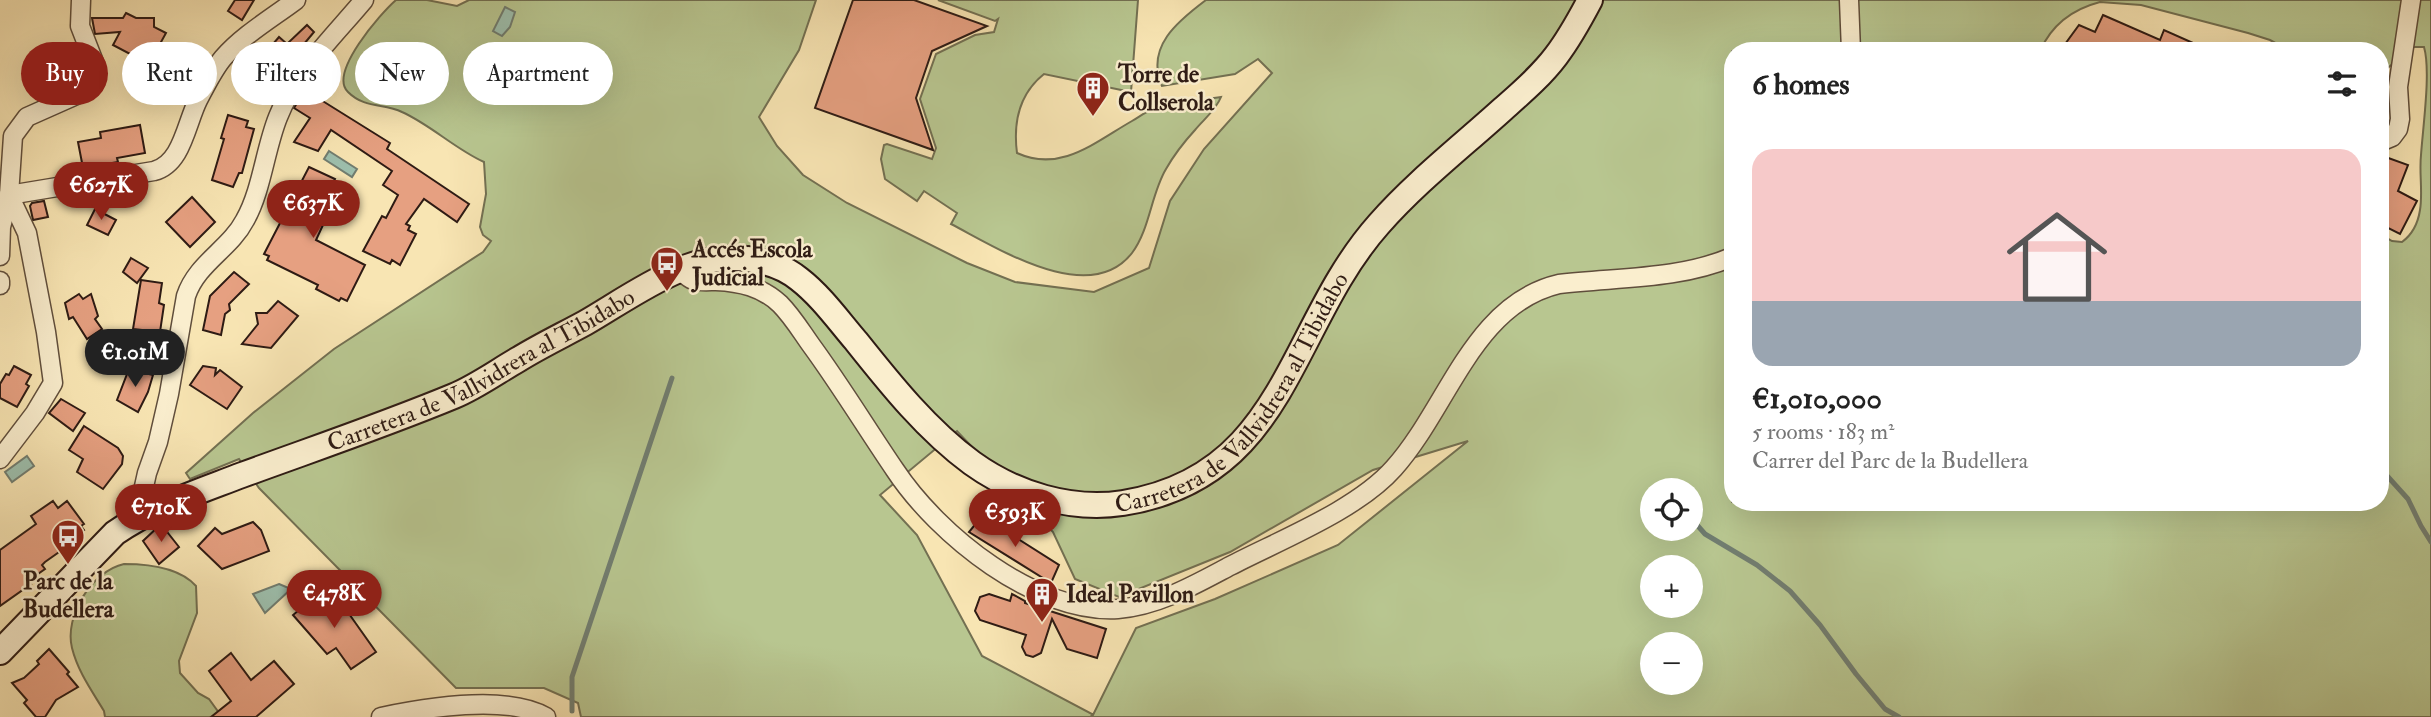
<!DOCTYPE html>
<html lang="en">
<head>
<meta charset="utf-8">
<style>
  :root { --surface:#fff; --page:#f2f2f2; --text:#222; --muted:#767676; --accent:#8f2418 }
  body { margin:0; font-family:"IM FELL Double Pica",serif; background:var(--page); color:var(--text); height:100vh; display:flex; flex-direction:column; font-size:26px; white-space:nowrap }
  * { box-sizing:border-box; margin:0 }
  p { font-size:23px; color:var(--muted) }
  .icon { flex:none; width:38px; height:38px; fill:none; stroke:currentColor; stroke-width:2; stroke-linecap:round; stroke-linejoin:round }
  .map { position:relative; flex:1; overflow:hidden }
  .side { position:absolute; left:1724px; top:42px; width:665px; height:469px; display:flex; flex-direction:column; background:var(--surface); border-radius:28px; box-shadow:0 7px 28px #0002 }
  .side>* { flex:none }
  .hud { position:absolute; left:21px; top:42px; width:665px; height:63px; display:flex; gap:14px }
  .buttons { position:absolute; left:1640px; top:478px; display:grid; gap:14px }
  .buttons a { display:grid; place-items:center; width:63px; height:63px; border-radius:50%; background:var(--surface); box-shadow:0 7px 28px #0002; font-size:35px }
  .price { position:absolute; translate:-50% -60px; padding:0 16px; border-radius:24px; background:var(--accent); color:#fff; font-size:23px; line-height:46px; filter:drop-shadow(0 2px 4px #0008) }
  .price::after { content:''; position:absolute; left:50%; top:42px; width:21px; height:16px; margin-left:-10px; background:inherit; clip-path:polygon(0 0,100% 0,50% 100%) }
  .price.on { background:#222; color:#fff }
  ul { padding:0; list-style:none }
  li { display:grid; align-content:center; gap:14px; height:371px; padding:0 28px }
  li span { display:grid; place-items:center; height:217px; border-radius:21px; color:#555 }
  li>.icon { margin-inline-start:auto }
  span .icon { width:126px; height:126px; fill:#fffc; stroke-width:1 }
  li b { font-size:30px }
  h2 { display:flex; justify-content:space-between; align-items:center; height:84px; padding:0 28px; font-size:30px }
  .chip { padding:0 24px; border-radius:32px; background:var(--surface); box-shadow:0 7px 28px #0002; font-size:24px; line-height:63px }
  .chip.on { background:var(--accent); color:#fff }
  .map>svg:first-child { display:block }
  .green { fill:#b8c690; stroke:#737052; stroke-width:2; fill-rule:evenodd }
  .water { fill:#9dbfad; stroke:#717d70; stroke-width:2 }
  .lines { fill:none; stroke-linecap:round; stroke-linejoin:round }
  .stream { stroke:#717d70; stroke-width:5 }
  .building { fill:#e6a081; stroke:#2e1b14; stroke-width:2 }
  .street-casing { stroke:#604e3c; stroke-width:21 }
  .secondary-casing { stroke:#2e1b14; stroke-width:28 }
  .street { stroke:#faeece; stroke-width:18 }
  .secondary { stroke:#faeece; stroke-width:24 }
  .labels { text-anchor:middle; stroke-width:5; stroke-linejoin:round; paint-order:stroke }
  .poi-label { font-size:24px; font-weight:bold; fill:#2e1b14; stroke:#faeece; text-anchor:start }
  .street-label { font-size:24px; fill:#2e1b14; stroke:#faeece }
</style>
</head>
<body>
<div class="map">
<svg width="2431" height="717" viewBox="0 0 2431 717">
  <rect width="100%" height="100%" fill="#f8e5b3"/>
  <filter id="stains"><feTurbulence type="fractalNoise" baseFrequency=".00286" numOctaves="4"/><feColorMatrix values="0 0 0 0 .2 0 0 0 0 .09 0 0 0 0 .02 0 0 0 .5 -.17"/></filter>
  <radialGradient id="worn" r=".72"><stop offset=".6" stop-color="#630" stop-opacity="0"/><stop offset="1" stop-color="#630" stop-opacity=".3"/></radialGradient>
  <g class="green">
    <path d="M396,0h31l30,6 12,-6h347l-17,50 -40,67 18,29 26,29 44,28 120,60 48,19 79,10 55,-24 21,-67 34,-52 68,-76 -14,-14 -23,15 -73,12c-17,-39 16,-65 44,-86h1225v717h-1339l44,-89 79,-29 123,-54 130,-104 -95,29 -143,82 -111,45 -44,-18 -22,-47 -96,-101 -77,64 37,40 65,121 110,58 -1,3h-510l-3,-14 -34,-15h-88l-197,-200 -20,-29 -49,20 -4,-6 67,-60 81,-64 149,-97 8,-11 -8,-6 -3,-8 6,-33 -2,-32c-29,-13 -53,-37 -82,-50 -18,-9 -37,-3 -54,-20 -20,-19 33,-79 48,-92zM2100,2l41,3 107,28 22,7 20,11h90v23l34,-27h10c7,24 -1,79 -3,108 -2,18 2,37 -1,55 -2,13 -7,24 -18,32l-10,-1 -12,-7v268h-648v-451h308c12,-27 33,-42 60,-49zM1652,490h38v38h-38zM1652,567h38v39h-38zM1652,644h38v38h-38z"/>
    <path d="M938,0h200l-7,92 -87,-18c-25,20 -31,48 -27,79 44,20 78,-11 115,-32 7,-4 16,-11 24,-13 20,-7 44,-8 65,-11 -5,13 -17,22 -26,33 -11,12 -21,25 -29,39 -15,25 -16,60 -34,84 -43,55 -136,-6 -181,-29l6,-11 -33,-22 -7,10 -32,-22 -4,-20 3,-14 3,-1 45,15 4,-11 -16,-49 16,-45 39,-19 19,-3 4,-13 -3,2z"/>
    <path d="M124,564c25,0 55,3 72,22l1,27 -18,48 1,12 18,20 11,6 13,18h-117l-1,-6c-12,-20 -26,-39 -32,-63 -8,-32 20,-77 52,-84z"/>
  </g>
  <g class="water">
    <polygon points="505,7 515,12 510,27 502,36 493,31"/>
    <polygon points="329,151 357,169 352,177 324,159"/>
    <polygon points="27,456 34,466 12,482 5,472"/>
    <polygon points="279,584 291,589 265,613 253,594"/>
  </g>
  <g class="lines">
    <g class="stream">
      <polyline points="2380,468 2408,499 2421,526 2431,542"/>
      <polyline points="1690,517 1705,534 1757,565 1790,591 1820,625 1856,674 1885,709 1899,717"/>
      <polyline points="572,711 572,677 672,378"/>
    </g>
  </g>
  <g class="building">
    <polygon points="235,0 254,0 242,20 228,11"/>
    <polygon points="853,0 914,0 987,26 932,51 916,98 933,150 815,108"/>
    <polygon points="126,13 136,18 154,18 154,27 166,33 149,64 113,45 120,32 95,34 92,18 123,18"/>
    <polygon points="2103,15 2160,40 2164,30 2211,51 2060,51 2079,25 2095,32"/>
    <polygon points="307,25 314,32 269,86 250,71 279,37 287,44"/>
    <polygon points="47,46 68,49 66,62 71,63 69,77 43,76"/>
    <polygon points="305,90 390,143 387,149 469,204 457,222 424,199 406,224 410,226 408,230 416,234 400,265 392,260 390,264 363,251 382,216 386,218 398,195 383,185 392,171 331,130 318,151 294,142 310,118 294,108"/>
    <polygon points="228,115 248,121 246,127 254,129 242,173 239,173 233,187 212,180 224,139 221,138"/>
    <polygon points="140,125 145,153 117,158 118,162 83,168 78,142 101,138 100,132"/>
    <polygon points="2380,155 2408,165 2398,191 2417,201 2400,234 2380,224"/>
    <polygon points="309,167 335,179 333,183 341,186 316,240 365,265 347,301 341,298 339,301 316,289 318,285 267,260 269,256 264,254"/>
    <polygon points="192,197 215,222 190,247 166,222"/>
    <polygon points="44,201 48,217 33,220 30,206 32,203"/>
    <polygon points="95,209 116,220 108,235 87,225"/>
    <polygon points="131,258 148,268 137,283 123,272"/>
    <polygon points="234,272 249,284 229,304 230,310 225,314 221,335 203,330 210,296"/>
    <polygon points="141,280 162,283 159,303 164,305 160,332 133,329"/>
    <polygon points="79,294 83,299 91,294 98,316 95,319 102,329 87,339 73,317 69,319 65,303"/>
    <polygon points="278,301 298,316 271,348 242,344 258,324 256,313 267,313"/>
    <polygon points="14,366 31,375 26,384 29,386 17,407 0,398 0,384 6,374 9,375"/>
    <polygon points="203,366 216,368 215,375 220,370 242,387 227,409 190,385"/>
    <polygon points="129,369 153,375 148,392 138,412 117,400"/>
    <polygon points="61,399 85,413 73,431 49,413"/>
    <polygon points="84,426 118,448 123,456 122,464 103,489 77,472 83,459 69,450"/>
    <polygon points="53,501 58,508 67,501 84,524 81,526 84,530 67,542 69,545 45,562 42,565 45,569 28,581 31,584 0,606 0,550 36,524 31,516"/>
    <polygon points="982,516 1059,565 1051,583 969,532"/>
    <polygon points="253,522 261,530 269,551 222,569 198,546 215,528 222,534"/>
    <polygon points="160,525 163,529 164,528 179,547 159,564 143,541"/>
    <polygon points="324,589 344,614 347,611 376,652 351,669 336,648 327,654 293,615"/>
    <polygon points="989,594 1010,601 1012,594 1025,601 1025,603 1106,629 1097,658 1067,649 1052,619 1041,653 1033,657 1026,655 1022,647 1026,635 980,620 975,611 980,597"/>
    <polygon points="49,649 69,672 67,674 78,687 56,700 45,717 36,717 24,703 27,700 12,683 24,678 39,664 37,661"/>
    <polygon points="231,653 251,680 274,661 294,684 256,717 211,717 231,701 209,671"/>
  </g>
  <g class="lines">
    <defs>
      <g id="street">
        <polyline points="1849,0 1851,51"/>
        <polyline points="2380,142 2392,137 2398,129 2400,119 2398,87 2411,0"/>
        <path d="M9,195l145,-24c28,-7 32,-47 44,-71 7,-13 15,-30 25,-42 20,-23 49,-40 73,-58"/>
        <polyline points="0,256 1,227 9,195"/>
        <path d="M679,270c4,3 9,8 14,10 7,2 17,1 23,1 24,1 46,6 64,23 12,12 21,27 31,41 30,41 56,84 84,125 43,65 141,144 223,139 40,-3 78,-25 112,-43 50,-26 127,-56 164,-98 54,-60 79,-164 165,-184 58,-7 119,-4 173,-27"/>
        <polyline points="0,281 0,285"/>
        <polyline points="0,459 35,413 53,383 46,332 27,233 9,195 13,136 27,117 81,93 93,79 94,62 80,26 81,0"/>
        <path d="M137,518l10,-45 11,-31 11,-48 17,-98c11,-33 44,-47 59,-76 17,-30 20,-71 33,-103 17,-44 56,-81 86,-117"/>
        <path d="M381,717c43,-9 126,-23 165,0"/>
      </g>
      <g id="secondary">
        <path id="s1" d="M0,652l115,-119c39,-27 83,-41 127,-58 71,-26 142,-50 212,-79 22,-9 44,-25 65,-37 21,-13 44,-24 66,-36 47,-27 106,-73 162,-64 19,2 37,8 52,20 22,17 39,41 57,62 35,44 71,89 116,122 43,31 99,48 151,40 164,-26 165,-177 256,-279 37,-42 82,-77 124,-115 18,-16 38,-33 53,-53 13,-17 24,-37 34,-56"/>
      </g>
    </defs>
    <use href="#street" class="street-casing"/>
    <use href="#secondary" class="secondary-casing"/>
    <use href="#street" class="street"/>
    <use href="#secondary" class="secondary"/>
  </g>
  <defs>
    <symbol id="building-pin" viewBox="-11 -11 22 30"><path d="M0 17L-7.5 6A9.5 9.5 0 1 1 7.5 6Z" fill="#8f2418" stroke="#faeece"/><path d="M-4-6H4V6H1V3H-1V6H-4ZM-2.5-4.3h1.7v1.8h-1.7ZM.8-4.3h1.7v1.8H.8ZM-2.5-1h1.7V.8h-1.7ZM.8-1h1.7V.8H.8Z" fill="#fff"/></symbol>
    <symbol id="bus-pin" viewBox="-11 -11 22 30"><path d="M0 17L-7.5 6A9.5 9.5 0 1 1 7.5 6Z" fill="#8f2418" stroke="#faeece"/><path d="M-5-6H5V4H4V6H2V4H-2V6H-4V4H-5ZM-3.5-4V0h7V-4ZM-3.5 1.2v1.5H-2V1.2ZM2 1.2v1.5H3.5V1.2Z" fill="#fff"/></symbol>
  </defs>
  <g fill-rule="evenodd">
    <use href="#building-pin" x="1074" y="69" width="38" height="52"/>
    <use href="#bus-pin" x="648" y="244" width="38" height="52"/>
    <use href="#bus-pin" x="49" y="517" width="38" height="52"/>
    <use href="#building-pin" x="1023" y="575" width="38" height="52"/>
  </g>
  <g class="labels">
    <g class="poi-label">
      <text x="1118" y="82">Torre de<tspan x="1118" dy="28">Collserola</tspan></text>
      <text x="692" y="257">Accés Escola<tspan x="692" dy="28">Judicial</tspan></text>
      <text x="68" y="589" text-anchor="middle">Parc de la<tspan x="68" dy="28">Budellera</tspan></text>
      <text x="1066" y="602">Ideal Pavillon</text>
    </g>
    <g class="street-label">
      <text dy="8" stroke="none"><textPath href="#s1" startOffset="567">Carretera de Vallvidrera al Tibidabo</textPath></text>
      <text dy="8" stroke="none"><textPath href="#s1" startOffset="1491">Carretera de Vallvidrera al Tibidabo</textPath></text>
    </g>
  </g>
  <rect width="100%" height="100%" filter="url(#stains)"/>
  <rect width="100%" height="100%" fill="url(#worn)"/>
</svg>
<div class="buttons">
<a><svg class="icon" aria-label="locate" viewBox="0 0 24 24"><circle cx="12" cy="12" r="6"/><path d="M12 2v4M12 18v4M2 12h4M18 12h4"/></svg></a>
<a>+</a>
<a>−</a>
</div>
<b class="price" style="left:101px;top:222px">€627K</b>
<b class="price" style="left:313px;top:240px">€637K</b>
<b class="price on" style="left:135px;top:389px">€1.01M</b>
<b class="price" style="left:161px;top:544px">€710K</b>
<b class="price" style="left:1015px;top:549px">€593K</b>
<b class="price" style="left:334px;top:630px">€478K</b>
<div class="hud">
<a class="chip on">Buy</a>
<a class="chip">Rent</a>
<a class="chip">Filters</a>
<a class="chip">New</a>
<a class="chip">Apartment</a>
</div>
<section class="side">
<h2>6 homes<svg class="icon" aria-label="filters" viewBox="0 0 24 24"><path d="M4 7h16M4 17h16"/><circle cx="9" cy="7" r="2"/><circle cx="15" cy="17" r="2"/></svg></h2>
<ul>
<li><span style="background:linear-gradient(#f6c9c9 70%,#9aa5b1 0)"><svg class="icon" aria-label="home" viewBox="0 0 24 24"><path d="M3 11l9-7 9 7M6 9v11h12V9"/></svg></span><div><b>€1,010,000</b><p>5 rooms · 183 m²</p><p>Carrer del Parc de la Budellera</p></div></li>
</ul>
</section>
</div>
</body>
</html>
